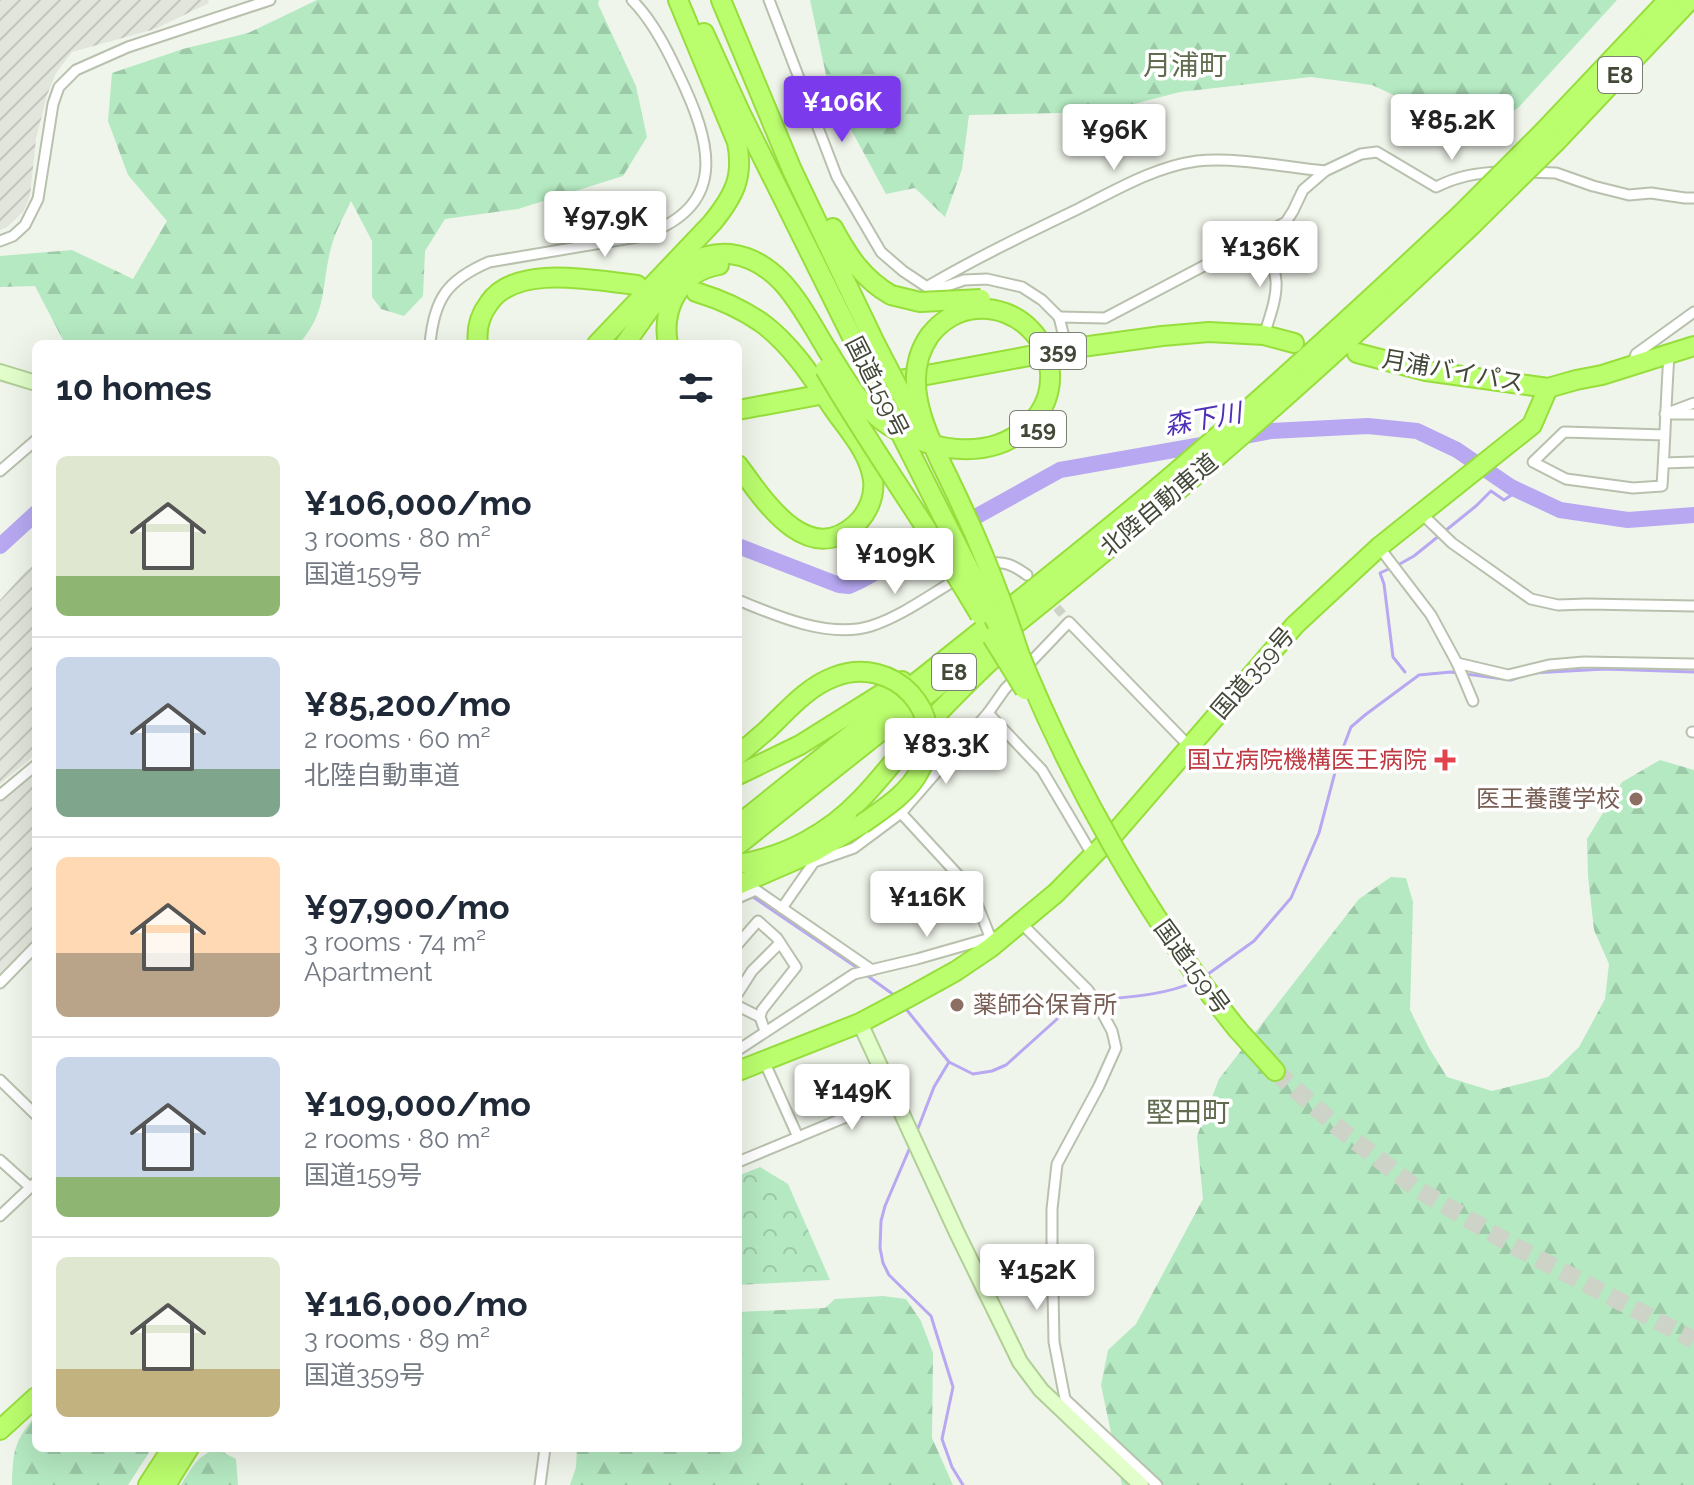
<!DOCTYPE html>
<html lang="en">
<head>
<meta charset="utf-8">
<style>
  :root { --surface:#fff; --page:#f2f2f3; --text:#1f2937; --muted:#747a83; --line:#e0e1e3; --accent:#7c3aed }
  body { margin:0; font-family:Raleway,"Noto Sans JP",sans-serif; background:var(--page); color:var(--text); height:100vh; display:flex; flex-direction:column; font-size:30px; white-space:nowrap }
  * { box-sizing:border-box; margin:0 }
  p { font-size:26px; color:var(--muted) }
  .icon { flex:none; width:44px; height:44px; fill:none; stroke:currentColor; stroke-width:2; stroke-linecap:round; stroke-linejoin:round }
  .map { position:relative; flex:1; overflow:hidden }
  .details { position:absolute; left:32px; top:340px; width:710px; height:1112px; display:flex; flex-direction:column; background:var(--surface); border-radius:12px; box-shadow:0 8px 32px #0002 }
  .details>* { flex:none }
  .price { position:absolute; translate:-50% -68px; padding:0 18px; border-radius:8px; background:#fff; color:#222; font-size:26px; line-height:52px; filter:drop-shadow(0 2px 4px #0008) }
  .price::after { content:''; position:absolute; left:50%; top:48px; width:24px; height:18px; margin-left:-12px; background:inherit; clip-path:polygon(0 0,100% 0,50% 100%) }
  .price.on { background:var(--accent); color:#fff }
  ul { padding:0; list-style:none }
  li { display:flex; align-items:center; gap:24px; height:200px; padding:0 24px }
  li+li { border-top:2px solid var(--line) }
  li span { display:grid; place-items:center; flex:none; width:224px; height:160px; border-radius:12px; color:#555 }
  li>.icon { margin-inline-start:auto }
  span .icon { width:96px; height:96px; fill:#fffc; stroke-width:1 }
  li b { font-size:34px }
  h2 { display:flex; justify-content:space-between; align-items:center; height:96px; padding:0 24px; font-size:34px }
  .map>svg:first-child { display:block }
  .industrial { fill:url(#industrial-furrows) }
  .forest { fill:url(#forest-firs) }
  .park { fill:url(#park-crowns) }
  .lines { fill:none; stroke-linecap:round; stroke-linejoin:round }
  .stream { stroke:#b7a8f1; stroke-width:3 }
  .river { stroke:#b7a8f1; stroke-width:16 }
  .street-tunnel { stroke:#cdd3c7; stroke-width:9; stroke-dasharray:9 4.5; stroke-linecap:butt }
  .highway-tunnel { stroke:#cdd3c7; stroke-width:18; stroke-dasharray:18 9; stroke-linecap:butt }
  .street-casing { stroke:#b8c1ad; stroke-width:13 }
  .secondary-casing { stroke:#b0cf96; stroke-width:18 }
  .highway-casing { stroke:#97de3c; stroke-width:22 }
  .street { stroke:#fff; stroke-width:9 }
  .secondary { stroke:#e2fecb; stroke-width:14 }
  .highway { stroke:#bafd6d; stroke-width:18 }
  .highway-bridge-casing { stroke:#97de3c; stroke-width:22; stroke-linecap:butt }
  .highway-bridge { stroke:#bafd6d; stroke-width:18 }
  .health-dot { fill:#e0444e; stroke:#fff; stroke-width:3 }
  .education-dot { fill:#8d6e63; stroke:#fff; stroke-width:3 }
  .labels { text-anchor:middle; stroke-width:7; stroke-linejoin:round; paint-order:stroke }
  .shield { fill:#fff; stroke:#7b8074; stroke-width:2 }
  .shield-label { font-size:22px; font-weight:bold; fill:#424938 }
  .street-label { font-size:24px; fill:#424938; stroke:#fff }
  .health-label { font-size:24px; fill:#be3a42; stroke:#fff; text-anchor:end }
  .education-label { font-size:24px; fill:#785e54; stroke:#fff; text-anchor:end }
  .water-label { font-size:26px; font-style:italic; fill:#4e30b7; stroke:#fff }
  .quarter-label { font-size:28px; fill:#616c4f; stroke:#fff }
</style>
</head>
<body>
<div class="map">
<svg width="1694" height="1485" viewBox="0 0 1694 1485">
  <defs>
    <pattern id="industrial-furrows" width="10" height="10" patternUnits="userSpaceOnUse" patternTransform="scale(2)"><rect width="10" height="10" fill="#e2e5dc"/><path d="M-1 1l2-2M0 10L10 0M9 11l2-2" fill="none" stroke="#c3c6be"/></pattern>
    <pattern id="forest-firs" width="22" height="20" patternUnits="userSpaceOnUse" patternTransform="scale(2)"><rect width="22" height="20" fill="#b4e9c1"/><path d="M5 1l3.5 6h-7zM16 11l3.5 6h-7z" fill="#9cc9a7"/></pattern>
    <pattern id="park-crowns" width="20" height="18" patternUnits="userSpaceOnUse" patternTransform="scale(2)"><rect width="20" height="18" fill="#b4e9c1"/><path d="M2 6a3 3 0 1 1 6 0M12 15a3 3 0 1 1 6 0" fill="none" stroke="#9cc9a7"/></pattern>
  </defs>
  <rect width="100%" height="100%" fill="#f0f5eb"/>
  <g class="industrial">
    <polygon points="0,0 208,0 209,3 155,29 72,52 56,73 47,95 36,139 30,196 23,212 7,227 0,230"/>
    <polygon points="36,563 36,754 0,784 0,600 24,573"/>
    <polygon points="36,772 36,938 0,976 0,802"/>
  </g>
  <g class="forest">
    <path d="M317,0h282l-1,4 38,82 11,51 -24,39 -105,33 -73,10 -20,32 -2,45 -19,20 -23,-7 -9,-12v-56l-21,-40c-7,15 -16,31 -20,47 -10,38 -3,63 -32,96h-234l-30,-58 -35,1v-31l72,-6 61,29 34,-58 -39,-46 -20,-54 4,-48 71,-24 65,-16z"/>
    <polygon points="810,0 1617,0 1518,108 1475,133 1372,85 1311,77 1180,92 1103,112 969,115 962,169 945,217 915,188 886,194 829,89"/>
    <polygon points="1660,760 1694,770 1694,1485 1122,1485 1101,1385 1108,1350 1136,1324 1203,1199 1197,1136 1219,1079 1359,899 1391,877 1406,878 1413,902 1410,1010 1429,1048 1447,1077 1492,1091 1548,1077 1579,1047 1605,999 1609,964 1594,930 1588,876 1587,839 1622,782"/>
    <polygon points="883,1296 906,1299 921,1321 933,1353 932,1438 953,1485 570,1485 576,1467 577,1448 738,1448 738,1312 825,1308 835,1299"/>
    <path d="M36,1415v33h116l-24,37h-116c1,-35 2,-43 24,-70z"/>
    <path d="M217,1449l19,10 2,26h-57c10,-16 16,-30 36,-36z"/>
  </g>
  <polygon class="park" points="760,1167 788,1184 830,1280 738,1285 738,1176"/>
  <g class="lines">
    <g class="stream">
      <polyline points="1398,565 1414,556 1476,506 1491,491 1504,500 1519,490"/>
      <polyline points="1391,568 1380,573 1384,584 1393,657 1405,672"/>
      <polyline points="1532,673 1605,669 1694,672"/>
      <polyline points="1466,674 1511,680 1525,675"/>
      <polyline points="750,895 859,969"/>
      <polyline points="865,974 894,995"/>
      <polyline points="1204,977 1254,941 1291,898 1319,833 1338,761 1351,727 1365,715 1419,675 1451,672 1458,673"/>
      <path d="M906,1009l43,53 24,12 19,-3 14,-6 50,-45 12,-13 9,-5c38,-5 81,-4 117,-20"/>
      <polyline points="917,1131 934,1087 949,1062"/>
      <polyline points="911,1145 885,1206 881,1221 880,1248 883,1263 889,1275 931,1316 953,1387 942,1439 952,1467 963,1485"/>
    </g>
    <g class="river">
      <polyline points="1235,438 1271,431 1368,426 1417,431 1457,450 1511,487 1560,510 1628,520 1694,515"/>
      <polyline points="0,546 36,513"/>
      <polyline points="738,546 839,585 849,586 860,581 1060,470 1213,443"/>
    </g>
    <polyline class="street-tunnel" points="1048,597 1069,622"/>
    <polyline class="highway-tunnel" points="1275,1071 1340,1129 1416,1188 1514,1246 1694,1340"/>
    <defs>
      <g id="street">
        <polyline points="769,0 837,177 881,252 903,271 927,287 947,286 964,280 987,279 1022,287 1042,300 1059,317 1067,349"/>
        <polyline points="1527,172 1556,173 1593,186 1629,195 1651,193 1685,198 1694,198"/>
        <path d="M1253,240c34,31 24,55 11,95"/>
        <polyline points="0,241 13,236 25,225 38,199 53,104 59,87 76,70 128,47 270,0"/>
        <path d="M930,285c48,-28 98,-52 148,-76 38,-19 76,-42 119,-48 40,-4 88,6 128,10"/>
        <path d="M1059,317l46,1 148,-78 33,-18 7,-11 10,-21 22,-19 36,-17 16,-2 59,35c22,-11 40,-14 65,-15"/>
        <path d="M430,344c4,-45 17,-64 59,-82l148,-25c94,-28 75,-94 41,-164 -12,-26 -26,-53 -46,-73"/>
        <polyline points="1632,366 1636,354 1694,312"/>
        <polyline points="1665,414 1694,403"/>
        <polyline points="1672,414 1694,414"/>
        <path d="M1665,435l-101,-3 -31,30 33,17 67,9 29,-2c3,-44 4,-88 7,-131"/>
        <polyline points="1664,463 1694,462"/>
        <polyline points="0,471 36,440"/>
        <polyline points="1422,514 1452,543 1531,599 1558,605 1587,604 1694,606"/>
        <polyline points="1379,547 1431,615 1457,663 1473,701"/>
        <path d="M986,564c18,-4 27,1 41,11"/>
        <path d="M738,600c38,16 92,39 133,26 31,-10 60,-32 88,-48"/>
        <polyline points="1457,663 1508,675 1549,665 1584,662 1694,664"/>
        <polyline points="988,713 1042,770 1093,856"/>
        <polyline points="1692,732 1694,732"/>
        <polyline points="0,795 36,765"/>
        <polyline points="901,813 971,889 991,939"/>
        <polyline points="738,898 756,890 872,970"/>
        <polyline points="782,908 814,862 854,848 901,813 988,713 1005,689 1069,622 1190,747"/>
        <polyline points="1021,923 1088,990 1098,1005 1112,1031 1116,1048 1099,1086 1057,1164 1052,1209 1052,1241 1054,1342 1065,1399 1157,1485"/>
        <polyline points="738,944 758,921 777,938 796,967 762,1010 760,1017 765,1031"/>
        <polyline points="0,983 36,946"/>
        <polyline points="738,993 752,971 780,943"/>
        <polyline points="738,1006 760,1017"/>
        <polyline points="738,1050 854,974 917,959 994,937"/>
        <polyline points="764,1061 798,1137"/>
        <polyline points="0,1080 36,1115"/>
        <polyline points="0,1160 30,1187"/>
        <polyline points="738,1162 894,1097"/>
        <polyline points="0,1216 36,1182"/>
        <polyline points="540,1485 545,1448"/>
      </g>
      <g id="secondary">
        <polyline points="0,372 36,383"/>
        <polyline points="860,1023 957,1233 1020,1362 1041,1390 1141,1485"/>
      </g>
      <g id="highway">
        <polyline points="721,0 792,170 875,343"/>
        <polyline points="704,33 741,114 859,351"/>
        <polyline points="1544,131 1668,0"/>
        <polyline points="1556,142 1690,0"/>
        <path d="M833,228c15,28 30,51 58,67"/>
        <path d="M676,271c16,-11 34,-19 54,-17 50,6 72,55 96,94"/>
        <path d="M696,292c23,7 46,17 66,31 31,23 52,57 73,88 15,21 35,43 38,69 2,16 -5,33 -17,44 -49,45 -93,-25 -118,-59"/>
        <path d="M478,344c-2,-15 2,-29 11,-41 27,-40 107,-22 148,-18"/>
        <path d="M597,344l115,-121c22,-27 32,-46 25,-81l-59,-142"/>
        <polyline points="625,344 649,310 674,285"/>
        <path d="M668,344c-7,-36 13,-73 51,-79"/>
        <polyline points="1357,353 1426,371 1548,388 1576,380 1602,375 1694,346"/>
        <polyline points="738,410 1067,349 1162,336 1209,332 1264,335 1294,343"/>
        <polyline points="738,755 767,730"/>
        <polyline points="738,775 800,745 902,681"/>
        <path d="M738,825c137,-111 276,-218 411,-330 107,-90 209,-184 311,-280"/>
        <path d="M738,845c144,-116 292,-229 433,-349 103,-87 203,-178 301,-271"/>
        <path d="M738,864c47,-7 91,-31 123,-65 18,-18 32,-38 49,-56 32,-35 65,-69 101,-101"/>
        <polyline points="738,885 814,852 862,824"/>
        <polyline points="1238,1030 1275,1071"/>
        <polyline points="738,1071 860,1023 909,997 956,971 990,948 1056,893 1115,833 1295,625 1379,547 1532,425 1548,388"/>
        <polyline points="0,1430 36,1397"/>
        <polyline points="148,1485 172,1448"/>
        <polyline points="166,1485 189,1448"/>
      </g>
    </defs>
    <use href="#street" class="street-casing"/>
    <use href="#secondary" class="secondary-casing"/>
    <use href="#highway" class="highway-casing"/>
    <use href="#street" class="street"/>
    <use href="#secondary" class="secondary"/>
    <use href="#highway" class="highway"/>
    <defs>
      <g id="highway-bridge">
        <polyline points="1460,215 1544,131"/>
        <polyline points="1472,225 1556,142"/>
        <polyline points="891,295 920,302 981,299"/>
        <polyline points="875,343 916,422"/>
        <path d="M826,348c16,25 30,53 55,72 41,31 111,45 150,3 13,-13 20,-31 19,-50 -1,-16 -8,-32 -19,-43 -14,-15 -35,-23 -55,-21 -18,1 -35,12 -46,26 -30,42 -6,92 13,132 11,22 21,44 31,66 17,39 32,79 45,120"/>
        <polyline points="859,351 1007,644"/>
        <path d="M825,369c49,84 106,162 155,246"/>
        <polyline points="992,637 1025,690"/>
        <path d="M1015,643c54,136 131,273 223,387"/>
        <path d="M767,730c20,-19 40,-43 67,-53 59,-23 116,36 86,93 -12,24 -37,39 -58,54"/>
      </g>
    </defs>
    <use href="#highway-bridge" class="highway-bridge-casing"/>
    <use href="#highway-bridge" class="highway-bridge"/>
  </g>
  <path class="health-dot" d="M1441 748h8v8h8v8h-8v8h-8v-8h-8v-8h8z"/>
  <g class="education-dot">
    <circle cx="1636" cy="799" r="8"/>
    <circle cx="957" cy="1005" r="8"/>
  </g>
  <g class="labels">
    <g class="shield">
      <rect x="1598" y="57" width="44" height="36" rx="6"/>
      <rect x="1030" y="333" width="56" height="36" rx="6"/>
      <rect x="1010" y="411" width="56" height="36" rx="6"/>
      <rect x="932" y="654" width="44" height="36" rx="6"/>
    </g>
    <g class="shield-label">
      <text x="1620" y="83">E8</text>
      <text x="1058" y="359">359</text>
      <text x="1038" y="437">159</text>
      <text x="954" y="680">E8</text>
    </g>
    <g class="street-label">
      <text transform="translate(1453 371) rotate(10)" y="8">月浦バイパス</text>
      <text transform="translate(877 387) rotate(63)" y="8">国道159号</text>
      <text transform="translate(1159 505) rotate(-40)" y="8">北陸自動車道</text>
      <text transform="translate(1253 673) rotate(-49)" y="8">国道359号</text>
      <text transform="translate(1192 967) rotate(54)" y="8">国道159号</text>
    </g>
    <g class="health-label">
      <text x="1427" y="768">国立病院機構医王病院</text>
    </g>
    <g class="education-label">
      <text x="1620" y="807">医王養護学校</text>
      <text x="973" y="1013" text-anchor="start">薬師谷保育所</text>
    </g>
    <g class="water-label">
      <text transform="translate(1203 419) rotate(-10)" y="9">森下川</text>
    </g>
    <g class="quarter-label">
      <text x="1185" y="75">月浦町</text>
      <text x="1188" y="1122">堅田町</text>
    </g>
  </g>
</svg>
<b class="price on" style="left:842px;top:144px">¥106K</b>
<b class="price" style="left:1452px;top:162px">¥85.2K</b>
<b class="price" style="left:1114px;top:172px">¥96K</b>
<b class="price" style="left:605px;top:259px">¥97.9K</b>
<b class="price" style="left:1260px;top:289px">¥136K</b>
<b class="price" style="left:895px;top:596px">¥109K</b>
<b class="price" style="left:946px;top:786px">¥83.3K</b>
<b class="price" style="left:927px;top:939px">¥116K</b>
<b class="price" style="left:852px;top:1132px">¥149K</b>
<b class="price" style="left:1037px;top:1312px">¥152K</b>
<section class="details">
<h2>10 homes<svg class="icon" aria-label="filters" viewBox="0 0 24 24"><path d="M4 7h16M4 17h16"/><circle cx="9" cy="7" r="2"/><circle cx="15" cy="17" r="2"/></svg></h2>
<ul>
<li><span style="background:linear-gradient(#dfe7d0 75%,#8fb573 0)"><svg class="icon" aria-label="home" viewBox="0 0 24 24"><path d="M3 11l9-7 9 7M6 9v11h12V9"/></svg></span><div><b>¥106,000/mo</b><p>3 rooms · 80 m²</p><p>国道159号</p></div></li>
<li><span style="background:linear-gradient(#c9d6e8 70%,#7fa58c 0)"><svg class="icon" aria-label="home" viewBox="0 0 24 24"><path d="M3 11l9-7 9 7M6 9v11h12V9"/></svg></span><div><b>¥85,200/mo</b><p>2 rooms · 60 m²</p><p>北陸自動車道</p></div></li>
<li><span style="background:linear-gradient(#ffd9b3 60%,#b9a48a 0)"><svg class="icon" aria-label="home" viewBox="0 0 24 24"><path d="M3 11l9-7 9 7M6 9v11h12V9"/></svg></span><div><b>¥97,900/mo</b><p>3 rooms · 74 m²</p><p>Apartment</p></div></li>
<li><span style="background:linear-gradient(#c9d6e8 75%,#8fb573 0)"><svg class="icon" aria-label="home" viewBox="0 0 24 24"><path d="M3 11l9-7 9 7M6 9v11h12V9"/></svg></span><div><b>¥109,000/mo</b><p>2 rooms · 80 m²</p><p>国道159号</p></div></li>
<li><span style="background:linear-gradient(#dfe7d0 70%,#c2b280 0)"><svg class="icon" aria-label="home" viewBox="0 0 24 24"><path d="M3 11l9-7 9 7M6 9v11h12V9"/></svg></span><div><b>¥116,000/mo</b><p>3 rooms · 89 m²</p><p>国道359号</p></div></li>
</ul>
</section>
</div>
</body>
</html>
